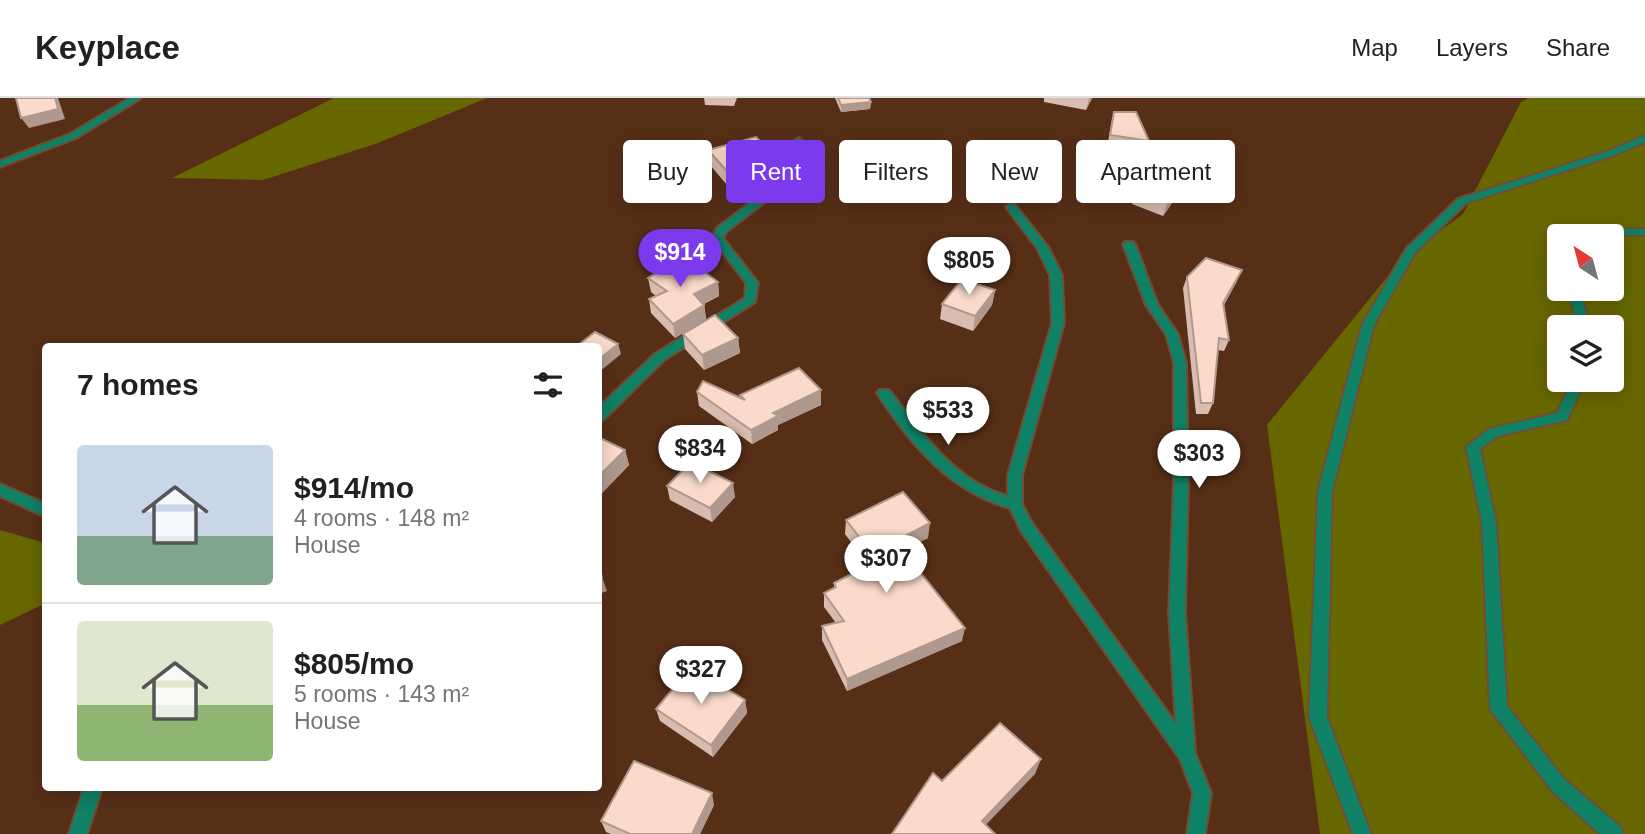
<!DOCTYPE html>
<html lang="en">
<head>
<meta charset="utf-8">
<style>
  :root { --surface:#fff; --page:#f2f2f2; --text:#202124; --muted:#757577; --line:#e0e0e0; --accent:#7c3aed }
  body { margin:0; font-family:Arial,sans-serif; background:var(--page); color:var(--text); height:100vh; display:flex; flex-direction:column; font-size:26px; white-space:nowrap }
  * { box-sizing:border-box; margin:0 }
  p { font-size:23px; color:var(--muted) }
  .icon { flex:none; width:38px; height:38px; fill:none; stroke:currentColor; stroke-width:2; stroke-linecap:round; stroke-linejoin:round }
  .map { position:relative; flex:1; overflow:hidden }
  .panel { position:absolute; left:42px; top:245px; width:560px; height:448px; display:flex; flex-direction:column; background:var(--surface); border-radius:7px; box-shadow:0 4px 18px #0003 }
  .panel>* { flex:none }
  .guide { position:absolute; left:623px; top:42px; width:665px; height:63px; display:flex; gap:14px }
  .needle { width:46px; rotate:324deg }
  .buttons { position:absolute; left:1547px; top:126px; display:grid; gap:14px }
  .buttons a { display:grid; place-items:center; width:77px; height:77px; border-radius:7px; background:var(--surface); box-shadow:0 4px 18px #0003; font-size:35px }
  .price { position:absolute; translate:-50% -60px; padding:0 16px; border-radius:24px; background:#fff; color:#222; font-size:23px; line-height:46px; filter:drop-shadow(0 2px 4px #0008) }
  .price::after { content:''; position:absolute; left:50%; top:42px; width:21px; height:16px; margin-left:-10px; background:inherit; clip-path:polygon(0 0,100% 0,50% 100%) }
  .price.selected { background:var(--accent); color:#fff }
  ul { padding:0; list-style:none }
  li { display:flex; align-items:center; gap:21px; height:175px; padding:0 35px }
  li+li { border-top:2px solid var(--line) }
  li span { display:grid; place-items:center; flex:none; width:196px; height:140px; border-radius:7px; color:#555 }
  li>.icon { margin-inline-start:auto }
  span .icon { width:84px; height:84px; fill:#fffc; stroke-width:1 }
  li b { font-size:30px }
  h2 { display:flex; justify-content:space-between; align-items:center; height:84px; padding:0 35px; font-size:30px }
  .pill { padding:0 24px; border-radius:7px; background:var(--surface); box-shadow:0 4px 18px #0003; font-size:24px; line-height:63px }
  .pill.selected { background:var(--accent); color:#fff }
  header { display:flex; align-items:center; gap:42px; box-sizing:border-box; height:98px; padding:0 35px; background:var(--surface); border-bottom:2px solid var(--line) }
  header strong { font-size:33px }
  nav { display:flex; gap:38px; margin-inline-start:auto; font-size:24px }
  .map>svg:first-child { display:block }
  .green { fill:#676700; fill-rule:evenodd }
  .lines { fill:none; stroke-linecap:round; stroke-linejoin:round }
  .street-casing { stroke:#714b35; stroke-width:4 }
  .street { fill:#0f8165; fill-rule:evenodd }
  .wall { fill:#d7bcaf }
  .shaded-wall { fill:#af998e }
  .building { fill:#fadbcb; stroke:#af998e; stroke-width:2 }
</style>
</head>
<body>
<header>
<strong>Keyplace</strong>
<nav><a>Map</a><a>Layers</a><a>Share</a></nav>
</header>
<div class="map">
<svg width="1645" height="736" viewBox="0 0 1645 736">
  <rect width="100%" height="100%" fill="#572f17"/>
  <g class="green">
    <polygon points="334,0 487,0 378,45 263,82 172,80"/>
    <path d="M1528,0h117v736h-325l-53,-409 134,-165 62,-46 58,-112zM1559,138h53v53h-53zM1559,229h53v53h-53z"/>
    <polygon points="0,432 45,445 46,505 0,527"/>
  </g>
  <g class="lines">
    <defs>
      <g id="street">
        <polygon points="130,0 141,0 76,40 0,69 0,63 70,36"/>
        <polygon points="1645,37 1645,44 1615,57 1466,105 1415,155 1374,227 1332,393 1327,619 1371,736 1353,736 1309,619 1318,393 1362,227 1406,151 1458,101 1609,53"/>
        <polygon points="799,40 815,55 812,67 726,134 723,140 758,185 755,204 664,262 603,322 598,324 598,310 655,256 745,200 746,185 712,140 717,130 803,64 805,55 794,43"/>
        <path d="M1011,106l4,1 33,42 14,28 2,48 -42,152v29l10,19 144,201 -7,-111 5,-129v-121l-8,-29 -20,-29 -23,-61 2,-2h8l2,2 23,61 20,29 8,29 2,121 -3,129 10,140 16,40 -6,41h-18l6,-41 -13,-34 -159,-228 -11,-23c-60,-16 -100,-64 -133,-115l2,-3h10c32,41 65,92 119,106v-21l44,-152 -2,-48 -13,-27 -31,-41z"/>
        <polygon points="1645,131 1645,137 1616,137 1612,141 1612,138 1605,138 1608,132 1612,131"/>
        <polygon points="1575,191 1587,191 1582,200 1590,229 1578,229 1570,200"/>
        <polygon points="1573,282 1585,282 1567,322 1498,338 1480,351 1496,424 1507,608 1565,682 1621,729 1623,736 1600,736 1553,694 1490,611 1482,424 1466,349 1489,331 1557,315"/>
        <polygon points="0,386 46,406 46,419 0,398"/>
        <polygon points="84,690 102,690 87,736 69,736"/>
      </g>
    </defs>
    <use href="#street" class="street-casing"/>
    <use href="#street" class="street"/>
  </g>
  <g class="wall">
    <polygon points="704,0 737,0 734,8 705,7"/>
    <polygon points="835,0 869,0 871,4 870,11 841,14"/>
    <polygon points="1044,0 1092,0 1086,12 1044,4"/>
    <polygon points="1112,22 1149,43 1147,50 1108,44"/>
    <polygon points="708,52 780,64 780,78 777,81 733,94 710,67"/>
    <polygon points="1202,54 1197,69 1163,118 1132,106 1136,91"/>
    <polygon points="1187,179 1237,183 1224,207 1229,242 1224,253 1218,252 1213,305 1208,316 1196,316 1183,190"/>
    <polygon points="648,180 718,184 719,198 704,206 706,221 675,240 651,215 649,201 656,198 651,194"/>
    <polygon points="995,192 992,207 973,233 940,221 942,206"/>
    <polygon points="683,236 738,240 740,255 704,272 685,251"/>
    <polygon points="821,292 821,307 778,327 778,332 752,346 699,308 697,294 740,300 740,297"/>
    <polygon points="598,339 625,352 629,367 602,395 598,393"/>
    <polygon points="667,388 735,399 712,424 670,402"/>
    <polygon points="846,422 928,440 903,452 962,543 847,593 822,542 822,528 836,525 824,509 824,495 834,490 834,485 869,468 845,436"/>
    <polygon points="745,602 747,615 713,659 660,623 656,611"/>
    <polygon points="714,707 700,736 611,736 606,734 601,723"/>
  </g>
  <g class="shaded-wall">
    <polygon points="55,0 58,0 65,21 29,30 21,20"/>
    <polygon points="1089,0 1092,0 1086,12"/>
    <polygon points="871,4 870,11 841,14 841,7"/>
    <polygon points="1202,54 1197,69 1163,118 1168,103"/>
    <polygon points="780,64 780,78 777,81 733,94 732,79"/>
    <polygon points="1242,172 1237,183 1219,216 1223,205"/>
    <polygon points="718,184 719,198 695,210 694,196"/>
    <polygon points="995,192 992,207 973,233 975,218"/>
    <polygon points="704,207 706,221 675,240 673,226"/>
    <polygon points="738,240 740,255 704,272 702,257"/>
    <polygon points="618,246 621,256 598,275 598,262"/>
    <polygon points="821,292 821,307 778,327 778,332 752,346 751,332 773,315"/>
    <polygon points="625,352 629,367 602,395 598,379"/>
    <polygon points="733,385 735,399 712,424 710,410"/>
    <polygon points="930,425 928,440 894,457 895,443"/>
    <polygon points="602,479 607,493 598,496 598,481"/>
    <polygon points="965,530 962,543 847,593 847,581"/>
    <polygon points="745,602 747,615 713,659 711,647"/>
    <polygon points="1041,661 1035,676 977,736 982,723"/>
    <polygon points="712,695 714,707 700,736 692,736"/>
  </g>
  <g class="building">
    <polygon points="16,0 55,0 58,11 21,20"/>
    <polygon points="838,0 869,0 871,4 841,7"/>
    <polygon points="1114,14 1136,14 1149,43 1110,37"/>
    <polygon points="756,39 780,64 776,66 732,79 708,52"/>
    <polygon points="1170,45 1202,54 1168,103 1136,91"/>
    <polygon points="683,158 718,184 694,196 704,207 673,226 649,201 667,193 648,180"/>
    <polygon points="1206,160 1242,172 1223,205 1229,242 1219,240 1213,305 1201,305 1187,179"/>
    <polygon points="962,181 995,192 975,218 942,206"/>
    <polygon points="715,217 738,240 702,257 683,236"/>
    <polygon points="595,234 618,246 598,262 598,248 577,248"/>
    <polygon points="799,270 821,292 773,315 778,318 751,332 697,294 703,283 745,302 740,297"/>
    <polygon points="598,339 625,352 598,379"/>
    <polygon points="691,364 733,385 710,410 667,388"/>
    <polygon points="903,394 930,425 895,443 965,530 847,581 822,528 844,523 824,495 836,489 834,485 878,463 846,422"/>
    <polygon points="598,469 602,479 598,481"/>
    <polygon points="691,569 745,602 711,647 656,611"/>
    <polygon points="1000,625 1041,661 982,723 995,736 892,736 933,675 942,683"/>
    <polygon points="634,663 712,695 692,736 630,736 601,723"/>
  </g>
</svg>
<div class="buttons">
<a><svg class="needle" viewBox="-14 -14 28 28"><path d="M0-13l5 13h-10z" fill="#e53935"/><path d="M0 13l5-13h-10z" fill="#757577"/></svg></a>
<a><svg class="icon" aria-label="layers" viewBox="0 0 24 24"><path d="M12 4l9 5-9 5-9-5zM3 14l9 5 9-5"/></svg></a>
</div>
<b class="price selected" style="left:680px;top:191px">$914</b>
<b class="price" style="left:969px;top:199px">$805</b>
<b class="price" style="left:948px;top:349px">$533</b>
<b class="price" style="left:700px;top:387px">$834</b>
<b class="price" style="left:1199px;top:392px">$303</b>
<b class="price" style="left:886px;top:497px">$307</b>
<b class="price" style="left:701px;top:608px">$327</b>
<div class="guide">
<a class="pill">Buy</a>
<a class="pill selected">Rent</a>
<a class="pill">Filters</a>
<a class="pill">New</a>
<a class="pill">Apartment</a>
</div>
<section class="panel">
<h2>7 homes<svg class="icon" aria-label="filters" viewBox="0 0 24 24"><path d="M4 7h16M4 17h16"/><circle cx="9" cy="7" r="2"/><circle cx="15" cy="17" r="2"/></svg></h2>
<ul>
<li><span style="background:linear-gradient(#c9d6e8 65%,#7fa58c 0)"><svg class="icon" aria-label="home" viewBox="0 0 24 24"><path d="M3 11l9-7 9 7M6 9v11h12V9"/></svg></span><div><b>$914/mo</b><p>4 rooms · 148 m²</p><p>House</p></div></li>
<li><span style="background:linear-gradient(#dfe7d0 60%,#8fb573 0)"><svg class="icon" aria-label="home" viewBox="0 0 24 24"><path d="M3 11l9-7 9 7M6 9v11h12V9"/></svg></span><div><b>$805/mo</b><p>5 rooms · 143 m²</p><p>House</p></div></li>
</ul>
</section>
</div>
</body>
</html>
